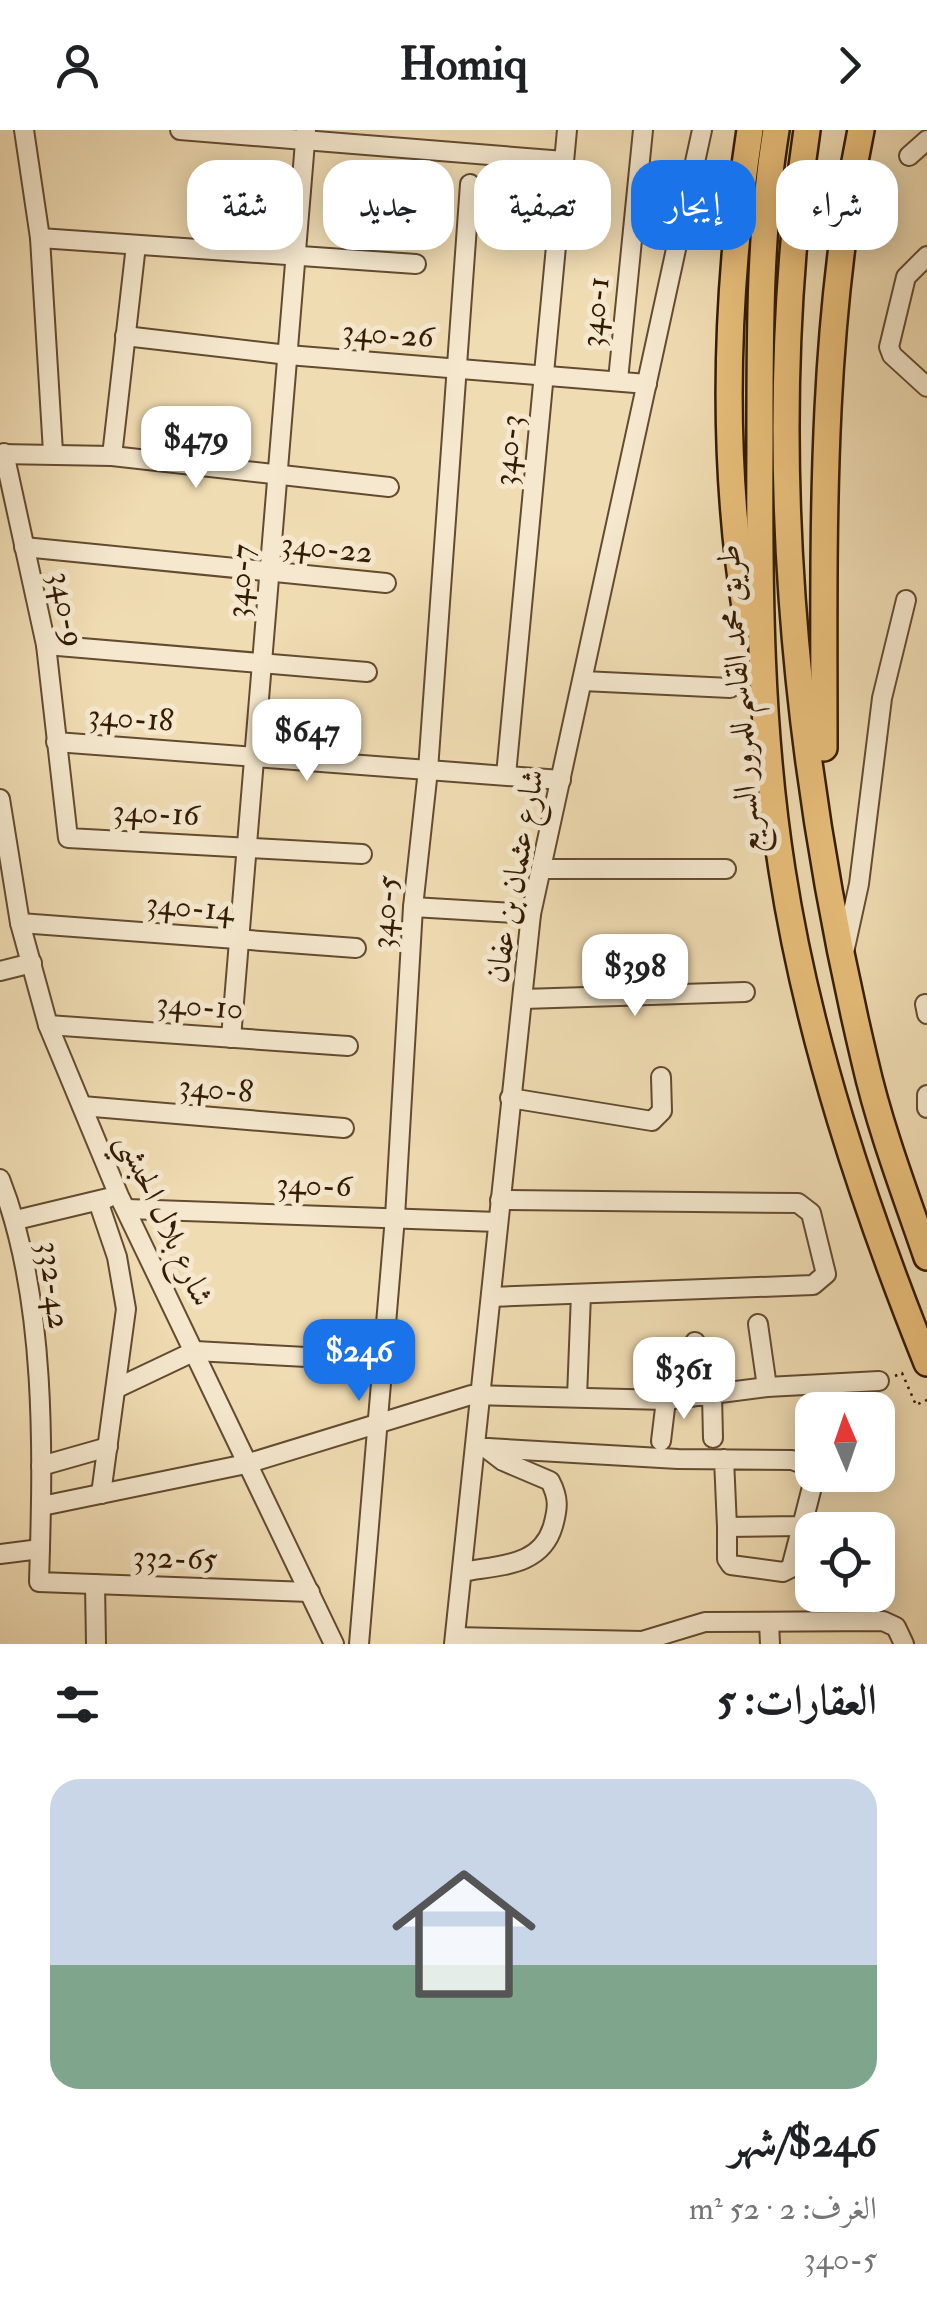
<!DOCTYPE html>
<html lang="ar">
<head>
<meta charset="utf-8">
<style>
  :root { --surface:#fff; --page:#f2f2f2; --text:#202124; --muted:#757577; --line:#e0e0e0; --accent:#1a73e8 }
  body { margin:0; font-family:"IM FELL Double Pica",Amiri,serif; background:var(--page); color:var(--text); direction:rtl; height:100vh; display:flex; flex-direction:column; font-size:38px; white-space:nowrap }
  * { box-sizing:border-box; margin:0 }
  p { font-size:32px; color:var(--muted) }
  .icon { flex:none; width:55px; height:55px; fill:none; stroke:currentColor; stroke-width:2; stroke-linecap:round; stroke-linejoin:round }
  .map { position:relative; height:1514px; overflow:hidden; direction:ltr }
  .details { display:flex; flex-direction:column; background:var(--surface); flex:1 }
  .details>* { flex:none }
  .banner { position:absolute; left:30px; top:30px; width:868px; height:90px; direction:rtl; display:flex; gap:20px }
  .needle { width:65px; rotate:358deg }
  .buttons { position:absolute; left:795px; top:1262px; display:grid; gap:20px }
  .buttons a { display:grid; place-items:center; width:100px; height:100px; border-radius:20px; background:var(--surface); box-shadow:0 5px 25px #0003; font-size:50px }
  .price { position:absolute; translate:-50% -85px; padding:0 22px; border-radius:20px; background:#fff; color:#222; font-size:32px; line-height:65px; filter:drop-shadow(0 2px 5px #0008) }
  .price::after { content:''; position:absolute; left:50%; top:60px; width:30px; height:22px; margin-left:-15px; background:inherit; clip-path:polygon(0 0,100% 0,50% 100%) }
  .price.on { background:var(--accent); color:#fff }
  ul { padding:0; list-style:none }
  li { display:grid; align-content:center; gap:20px; height:530px; padding:0 50px }
  li+li { border-top:2px solid var(--line) }
  li span { display:grid; place-items:center; height:310px; border-radius:30px; color:#555 }
  li>.icon { margin-inline-start:auto }
  span .icon { width:180px; height:180px; fill:#fffc; stroke-width:1 }
  li b { font-size:42px }
  h2 { display:flex; justify-content:space-between; align-items:center; height:120px; padding:0 50px; font-size:42px }
  .chip { padding:0 35px; border-radius:30px; background:var(--surface); box-shadow:0 5px 25px #0003; font-size:35px; line-height:90px }
  .chip.on { background:var(--accent); color:#fff }
  header { display:flex; justify-content:space-between; align-items:center; height:130px; padding:0 50px; background:var(--surface); font-size:45px; font-weight:800 }
  .map>svg:first-child { display:block }
  .lines { fill:none; stroke-linecap:round; stroke-linejoin:round }
  .minor-casing { stroke:#634b30; stroke-width:22 }
  .highway-casing { stroke:#341b04; stroke-width:30 }
  .path { stroke:#341b04; stroke-width:2.5; stroke-dasharray:2.5 5; stroke-linecap:butt }
  .minor { stroke:#f5e8ce; stroke-width:18 }
  .highway { stroke:#e8be7a; stroke-width:25 }
  .labels { text-anchor:middle; stroke-width:10; stroke-linejoin:round; paint-order:stroke }
  .street-label { font-size:32px; fill:#341b04; stroke:#f5e8ce }
</style>
</head>
<body>
<header><svg class="icon" aria-label="forward" viewBox="0 0 24 24"><path d="M9 5l7 7-7 7"/></svg>Homiq<svg class="icon" aria-label="person" viewBox="0 0 24 24"><circle cx="12" cy="8" r="4"/><path d="M4 21q1-7 8-7t8 7"/></svg></header>
<div class="map">
<svg width="927" height="1514" viewBox="0 0 927 1514">
  <rect width="100%" height="100%" fill="#f0dcb3"/>
  <filter id="stains"><feTurbulence type="fractalNoise" baseFrequency=".002" numOctaves="4"/><feColorMatrix values="0 0 0 0 .2 0 0 0 0 .09 0 0 0 0 .02 0 0 0 .5 -.17"/></filter>
  <radialGradient id="worn" r=".72"><stop offset=".6" stop-color="#630" stop-opacity="0"/><stop offset="1" stop-color="#630" stop-opacity=".3"/></radialGradient>
  <g class="lines">
    <defs>
      <g id="minor">
        <polyline points="24,0 40,108 53,322"/>
        <polyline points="180,0 564,31"/>
        <polyline points="909,26 927,10"/>
        <polyline points="40,108 416,134"/>
        <polyline points="927,126 906,147 889,217 892,225 927,257"/>
        <polyline points="125,206 288,225 647,254"/>
        <polyline points="618,250 643,0"/>
        <polyline points="4,323 46,515 68,708 362,724"/>
        <polyline points="0,324 112,326 389,357"/>
        <polyline points="112,326 136,115"/>
        <polyline points="24,417 386,453"/>
        <polyline points="46,515 367,542"/>
        <polyline points="583,551 730,558"/>
        <polyline points="56,612 561,650"/>
        <polyline points="506,645 567,0"/>
        <polyline points="0,669 20,793 48,895 119,1066 334,1514"/>
        <polyline points="542,739 726,739"/>
        <polyline points="413,777 531,784"/>
        <polyline points="20,793 356,818"/>
        <polyline points="845,818 859,754 882,568 906,470"/>
        <polyline points="0,841 32,833"/>
        <polyline points="523,869 745,862"/>
        <polyline points="925,874 927,884"/>
        <polyline points="48,895 348,916"/>
        <polyline points="231,908 306,0"/>
        <polyline points="927,965 927,978"/>
        <polyline points="510,968 652,991 662,981 661,947"/>
        <polyline points="82,976 344,998"/>
        <path d="M0,1049c47,119 43,276 39,403l271,10"/>
        <polyline points="98,1071 117,1127 126,1179 101,1364"/>
        <polyline points="127,1079 498,1092"/>
        <polyline points="16,1090 108,1068"/>
        <polyline points="491,1167 813,1155 826,1144 811,1083 798,1073 500,1070"/>
        <polyline points="758,1194 767,1257"/>
        <polyline points="695,1212 702,1266"/>
        <polyline points="117,1258 195,1221 326,1228"/>
        <polyline points="712,1265 713,1308"/>
        <polyline points="577,1267 581,1164"/>
        <polyline points="661,1311 666,1270"/>
        <polyline points="488,1318 678,1329 792,1330 811,1337 813,1353 802,1396 727,1397 724,1329"/>
        <polyline points="41,1336 108,1317"/>
        <polyline points="42,1376 246,1334 471,1265 666,1270 767,1257 879,1251"/>
        <polyline points="727,1397 727,1429 731,1435 783,1442 791,1438 802,1396"/>
        <polyline points="0,1424 40,1419"/>
        <path d="M462,1442c37,-7 79,-5 91,-46 5,-18 6,-28 -3,-45l-47,-20 -17,-13"/>
        <polyline points="95,1454 96,1514"/>
        <polyline points="769,1492 770,1514"/>
        <polyline points="455,1507 642,1511 705,1492 883,1491 896,1497 904,1514"/>
        <polyline points="359,1514 395,1087 413,777 428,640 470,54"/>
        <polyline points="454,1514 531,784 702,0"/>
      </g>
      <g id="highway">
        <path d="M776,0c-17,104 -16,212 -16,317 -1,142 0,283 22,423 26,168 82,336 145,493"/>
        <path d="M807,0c-45,308 -14,630 58,932 15,66 40,131 62,195"/>
        <path d="M747,490c-27,-164 -22,-326 3,-490"/>
        <path d="M824,618c0,-209 -5,-412 37,-618"/>
      </g>
    </defs>
    <use href="#minor" class="minor-casing"/>
    <use href="#highway" class="highway-casing"/>
    <g class="path">
      <polyline points="341,1234 368,1236"/>
      <polyline points="895,1246 902,1243 916,1275 927,1270"/>
    </g>
    <use href="#minor" class="minor"/>
    <use href="#highway" class="highway"/>
  </g>
  <g class="labels">
    <g class="street-label">
      <text transform="translate(594 182) rotate(-84)" y="11">340-1</text>
      <text transform="translate(388 203) rotate(4)" y="11">340-26</text>
      <text transform="translate(507 320) rotate(-84)" y="11">340-3</text>
      <text transform="translate(327 417) rotate(6)" y="11">340-22</text>
      <text transform="translate(239 451) rotate(-85)" y="11">340-7</text>
      <text transform="translate(68 479) rotate(79)" y="11">340-9</text>
      <text transform="translate(738 569) rotate(-94)" y="11">طريق محمد القاسم للمرور السريع</text>
      <text transform="translate(131 587) rotate(4)" y="11">340-18</text>
      <text transform="translate(156 682) rotate(3)" y="11">340-16</text>
      <text transform="translate(514 746) rotate(-80)" y="11">شارع عثمان بن عفان</text>
      <text transform="translate(190 776) rotate(5)" y="11">340-14</text>
      <text transform="translate(384 782) rotate(-85)" y="11">340-5</text>
      <text transform="translate(200 875) rotate(4)" y="11">340-10</text>
      <text transform="translate(216 958) rotate(5)" y="11">340-8</text>
      <text transform="translate(314 1054) rotate(2)" y="11">340-6</text>
      <text transform="translate(166 1089) rotate(65)" y="11">شارع بلال الحبشي</text>
      <text transform="translate(55 1155) rotate(83)" y="11">332-42</text>
      <text transform="translate(175 1427) rotate(2)" y="11">332-65</text>
    </g>
  </g>
  <rect width="100%" height="100%" filter="url(#stains)"/>
  <rect width="100%" height="100%" fill="url(#worn)"/>
</svg>
<div class="buttons">
<a><svg class="needle" viewBox="-14 -14 28 28"><path d="M0-13l5 13h-10z" fill="#e53935"/><path d="M0 13l5-13h-10z" fill="#757577"/></svg></a>
<a><svg class="icon" aria-label="locate" viewBox="0 0 24 24"><circle cx="12" cy="12" r="6"/><path d="M12 2v4M12 18v4M2 12h4M18 12h4"/></svg></a>
</div>
<b class="price" style="left:196px;top:361px">$479</b>
<b class="price" style="left:307px;top:654px">$647</b>
<b class="price" style="left:635px;top:889px">$398</b>
<b class="price on" style="left:359px;top:1274px">$246</b>
<b class="price" style="left:684px;top:1292px">$361</b>
<div class="banner">
<a class="chip">شراء</a>
<a class="chip on">إيجار</a>
<a class="chip">تصفية</a>
<a class="chip">جديد</a>
<a class="chip">شقة</a>
</div>
</div>
<section class="details">
<h2>العقارات: 5<svg class="icon" aria-label="filters" viewBox="0 0 24 24"><path d="M4 7h16M4 17h16"/><circle cx="9" cy="7" r="2"/><circle cx="15" cy="17" r="2"/></svg></h2>
<ul>
<li><span style="background:linear-gradient(#c9d6e8 60%,#7fa58c 0)"><svg class="icon" aria-label="home" viewBox="0 0 24 24"><path d="M3 11l9-7 9 7M6 9v11h12V9"/></svg></span><div><b>$246/شهر</b><p>الغرف: 2 · 52 m²</p><p>340-5</p></div></li>
</ul>
</section>
</body>
</html>
